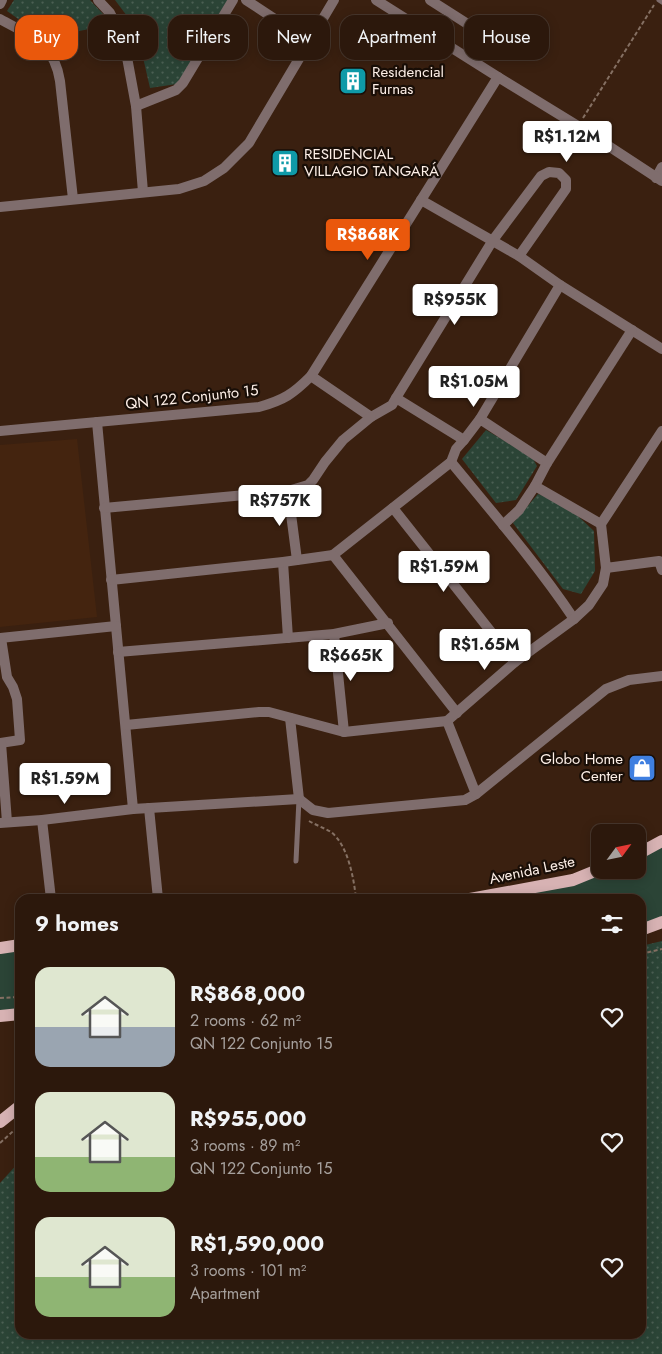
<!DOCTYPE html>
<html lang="en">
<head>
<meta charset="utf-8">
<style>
  :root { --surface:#2c180c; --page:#38251a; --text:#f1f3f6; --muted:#a6a09d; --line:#48372d; --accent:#ea580c }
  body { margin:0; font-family:Jost,sans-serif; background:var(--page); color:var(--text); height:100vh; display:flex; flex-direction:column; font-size:19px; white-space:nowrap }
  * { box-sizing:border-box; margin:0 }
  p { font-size:16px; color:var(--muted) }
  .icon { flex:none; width:28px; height:28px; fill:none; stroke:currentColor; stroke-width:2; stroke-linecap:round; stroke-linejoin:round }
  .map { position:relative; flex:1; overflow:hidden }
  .side { position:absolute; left:15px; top:894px; width:631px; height:445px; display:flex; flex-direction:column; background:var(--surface); border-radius:15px; box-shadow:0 2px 12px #0003,0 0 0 1px var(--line) }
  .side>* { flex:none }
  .guide { position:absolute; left:15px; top:15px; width:632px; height:45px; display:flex; gap:10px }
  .needle { width:32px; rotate:57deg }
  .tools { position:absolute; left:591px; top:824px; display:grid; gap:10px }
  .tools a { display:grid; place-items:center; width:55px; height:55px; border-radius:10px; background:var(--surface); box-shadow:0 2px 12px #0003,0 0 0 1px var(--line); font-size:25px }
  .price { position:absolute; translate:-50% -42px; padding:0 11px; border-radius:5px; background:#fff; color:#222; font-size:16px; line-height:32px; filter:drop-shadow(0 1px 2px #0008) }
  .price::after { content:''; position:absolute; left:50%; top:30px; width:15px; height:11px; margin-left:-8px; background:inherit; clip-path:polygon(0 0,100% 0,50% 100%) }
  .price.selected { background:var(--accent); color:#fff }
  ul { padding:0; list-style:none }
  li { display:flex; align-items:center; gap:15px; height:125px; padding:0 20px }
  li span { display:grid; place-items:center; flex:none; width:140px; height:100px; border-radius:15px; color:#555 }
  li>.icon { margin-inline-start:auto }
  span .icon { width:60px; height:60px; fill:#fffc; stroke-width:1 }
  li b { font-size:21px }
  h2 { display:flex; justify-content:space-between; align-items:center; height:60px; padding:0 20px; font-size:21px }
  .chip { padding:0 18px; border-radius:15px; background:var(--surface); box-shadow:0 2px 12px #0003,0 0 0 1px var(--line); font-size:18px; line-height:45px }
  .chip.selected { background:var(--accent); color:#fff }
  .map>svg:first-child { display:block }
  .built { fill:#44240f }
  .grass { fill:#2b4436 }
  .park { fill:url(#park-dots) }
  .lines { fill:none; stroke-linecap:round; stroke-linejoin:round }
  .path { stroke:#857063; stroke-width:2; stroke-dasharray:4 2.5; stroke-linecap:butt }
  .service { stroke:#7f6d6d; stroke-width:5 }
  .minor { stroke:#7f6d6d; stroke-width:10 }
  .primary { stroke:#d7b2b3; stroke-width:12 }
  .labels { text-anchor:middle; stroke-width:4.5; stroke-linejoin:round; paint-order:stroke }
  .poi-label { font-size:15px; fill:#fdefe7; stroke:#190e07; text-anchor:start }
  .street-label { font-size:15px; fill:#fdefe7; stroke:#190e07 }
</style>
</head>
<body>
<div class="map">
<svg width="662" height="1354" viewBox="0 0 662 1354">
  <defs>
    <pattern id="park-dots" width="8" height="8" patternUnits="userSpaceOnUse" patternTransform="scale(1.25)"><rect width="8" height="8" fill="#2b4436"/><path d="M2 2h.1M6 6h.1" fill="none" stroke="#4b5f53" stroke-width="1.8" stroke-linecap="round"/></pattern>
  </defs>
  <rect width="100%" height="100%" fill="#3a2010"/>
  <polygon class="built" points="77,439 97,617 0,627 0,445"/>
  <g class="grass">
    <polygon points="662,843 662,924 641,931 641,899 475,899 573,881 606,870 638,870 638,859"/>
    <polygon points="20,944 20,1009 0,1011 0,946"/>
  </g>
  <g class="park">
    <polygon points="14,0 90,0 103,14 109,25 45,38 7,11"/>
    <polygon points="115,0 232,0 177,84 150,88 142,53 130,20"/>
    <polygon points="486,430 532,457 537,466 516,500 496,503 462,459"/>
    <polygon points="538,494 564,503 594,531 595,571 581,594 563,589 513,523"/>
    <polygon points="662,941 662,1354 0,1354 0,1183 20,1161 20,1334 641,1334 641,946"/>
  </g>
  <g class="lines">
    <g class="path">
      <polyline points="583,118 654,5"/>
      <path d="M309,821c7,4 15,7 22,11 17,13 23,47 25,67"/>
      <polyline points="641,954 662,949"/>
      <polyline points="0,998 20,997"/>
      <polyline points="0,1143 20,1125"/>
    </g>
    <g class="service">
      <polyline points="659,0 662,2"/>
      <polyline points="296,861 299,799"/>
    </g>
    <g class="minor">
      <polyline points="98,0 110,13 120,32 126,52 136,106 143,192"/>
      <polyline points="246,0 308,41"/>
      <polyline points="376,0 498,77"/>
      <polyline points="430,0 477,30 481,37 474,61"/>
      <polyline points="0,4 2,0"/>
      <path d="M0,19c30,17 54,23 60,62l13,118"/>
      <polyline points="136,106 176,90 183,83 233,0"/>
      <polyline points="656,178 662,167"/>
      <polyline points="421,200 519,256 560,285 662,349"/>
      <polyline points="0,207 179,189 204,181 224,168 249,143 334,0"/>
      <polyline points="311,376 371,417 392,405 396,398 464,440 480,419 547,463 535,486 601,524"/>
      <polyline points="396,398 493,240 541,176 549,172 559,173 566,180 566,189 519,256"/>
      <polyline points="480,419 560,285"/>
      <polyline points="97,422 133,809 299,799 313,810 328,813 465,800 476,794 606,689 629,680 662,676"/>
      <path d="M0,431l259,-24c25,-7 34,-13 52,-31l187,-299 80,49 84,55"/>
      <polyline points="662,431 601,524 606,568 659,561 662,570"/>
      <path d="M451,462c42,51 86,102 123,157"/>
      <polyline points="547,463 632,330"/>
      <polyline points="288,491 297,560"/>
      <polyline points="104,508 288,491 308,485 313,480 325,462 343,440 371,417"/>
      <polyline points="393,508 515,662"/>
      <polyline points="503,525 519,510 535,486"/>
      <polyline points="333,555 451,462 456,449 464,440"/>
      <polyline points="283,562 288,638"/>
      <polyline points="111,580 283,562 333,555 457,713"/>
      <polyline points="334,634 344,732"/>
      <polyline points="0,638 116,626"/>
      <polyline points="118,652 334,634 388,623"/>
      <polyline points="290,718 299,799"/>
      <polyline points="126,725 259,712 269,712 344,732 447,721"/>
      <polyline points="0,743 20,740 17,699 13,687 7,677 1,638"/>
      <polyline points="1,743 7,822"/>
      <polyline points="476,794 447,721 515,662 574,619 589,605 603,584 606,568"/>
      <polyline points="149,808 158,899"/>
      <polyline points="42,820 51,899"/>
      <polyline points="0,823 42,820 133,809"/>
    </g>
    <g class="primary">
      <polyline points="638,854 662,841"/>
      <polyline points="470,899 573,880 600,869"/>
      <polyline points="641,930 662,922"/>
      <polyline points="0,948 20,945"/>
      <polyline points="0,1016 20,1014"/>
      <polyline points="0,1122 20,1106"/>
    </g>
  </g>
  <defs>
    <symbol id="building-square" viewBox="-11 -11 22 22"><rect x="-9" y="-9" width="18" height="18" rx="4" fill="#0f9aa8" stroke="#190e07"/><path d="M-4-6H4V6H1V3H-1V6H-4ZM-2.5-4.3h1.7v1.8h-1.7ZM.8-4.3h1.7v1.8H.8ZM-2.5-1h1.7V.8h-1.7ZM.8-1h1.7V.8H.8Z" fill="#fff"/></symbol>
    <symbol id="shop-square" viewBox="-11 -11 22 22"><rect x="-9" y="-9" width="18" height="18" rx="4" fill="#3f7fe0" stroke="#190e07"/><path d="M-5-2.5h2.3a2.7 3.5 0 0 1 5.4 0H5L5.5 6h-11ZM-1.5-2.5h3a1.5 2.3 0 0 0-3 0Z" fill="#fff"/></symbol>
  </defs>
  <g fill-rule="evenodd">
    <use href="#building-square" x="337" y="65" width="32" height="32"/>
    <use href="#building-square" x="269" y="147" width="32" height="32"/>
    <use href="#shop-square" x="626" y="752" width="32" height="32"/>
  </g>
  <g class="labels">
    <g class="poi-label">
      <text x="372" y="77">Residencial<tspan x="372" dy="17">Furnas</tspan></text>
      <text x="304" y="159">RESIDENCIAL<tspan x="304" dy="17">VILLAGIO TANGARÁ</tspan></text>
      <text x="623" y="764" text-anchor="end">Globo Home<tspan x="623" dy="17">Center</tspan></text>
    </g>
    <g class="street-label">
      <text transform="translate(192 397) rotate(-6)" y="5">QN 122 Conjunto 15</text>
      <text transform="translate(532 870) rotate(-12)" y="5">Avenida Leste</text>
    </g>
  </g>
</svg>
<div class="tools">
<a><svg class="needle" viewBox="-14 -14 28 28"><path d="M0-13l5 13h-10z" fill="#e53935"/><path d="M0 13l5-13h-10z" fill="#a6a09d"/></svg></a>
</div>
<b class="price" style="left:567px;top:163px">R$1.12M</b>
<b class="price selected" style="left:368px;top:261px">R$868K</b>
<b class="price" style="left:455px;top:326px">R$955K</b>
<b class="price" style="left:474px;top:408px">R$1.05M</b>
<b class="price" style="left:280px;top:527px">R$757K</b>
<b class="price" style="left:444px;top:593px">R$1.59M</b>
<b class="price" style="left:485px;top:671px">R$1.65M</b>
<b class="price" style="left:351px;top:682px">R$665K</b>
<b class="price" style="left:65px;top:805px">R$1.59M</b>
<div class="guide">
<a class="chip selected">Buy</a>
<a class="chip">Rent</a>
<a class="chip">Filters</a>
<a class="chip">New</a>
<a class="chip">Apartment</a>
<a class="chip">House</a>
</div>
<section class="side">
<h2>9 homes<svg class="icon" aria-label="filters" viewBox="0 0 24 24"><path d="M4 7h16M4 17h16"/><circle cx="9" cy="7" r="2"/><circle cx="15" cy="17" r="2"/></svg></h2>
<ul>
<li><span style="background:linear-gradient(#dfe7d0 60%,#9aa5b1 0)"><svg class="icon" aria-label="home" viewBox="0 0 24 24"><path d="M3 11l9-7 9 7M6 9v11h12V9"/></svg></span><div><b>R$868,000</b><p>2 rooms · 62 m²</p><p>QN 122 Conjunto 15</p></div><svg class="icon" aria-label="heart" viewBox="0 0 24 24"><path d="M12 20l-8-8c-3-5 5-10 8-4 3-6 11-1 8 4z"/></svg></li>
<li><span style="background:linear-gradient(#dfe7d0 65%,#8fb573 0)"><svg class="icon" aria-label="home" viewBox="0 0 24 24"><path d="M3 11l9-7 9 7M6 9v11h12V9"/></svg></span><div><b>R$955,000</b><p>3 rooms · 89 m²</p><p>QN 122 Conjunto 15</p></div><svg class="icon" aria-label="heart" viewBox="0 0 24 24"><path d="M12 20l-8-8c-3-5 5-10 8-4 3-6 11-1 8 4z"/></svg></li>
<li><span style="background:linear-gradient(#dfe7d0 60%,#8fb573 0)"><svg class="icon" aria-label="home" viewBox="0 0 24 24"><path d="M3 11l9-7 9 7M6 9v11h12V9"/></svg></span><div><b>R$1,590,000</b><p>3 rooms · 101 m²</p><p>Apartment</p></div><svg class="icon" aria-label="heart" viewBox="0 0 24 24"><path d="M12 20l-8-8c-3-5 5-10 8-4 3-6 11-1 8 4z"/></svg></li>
</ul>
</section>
</div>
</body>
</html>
